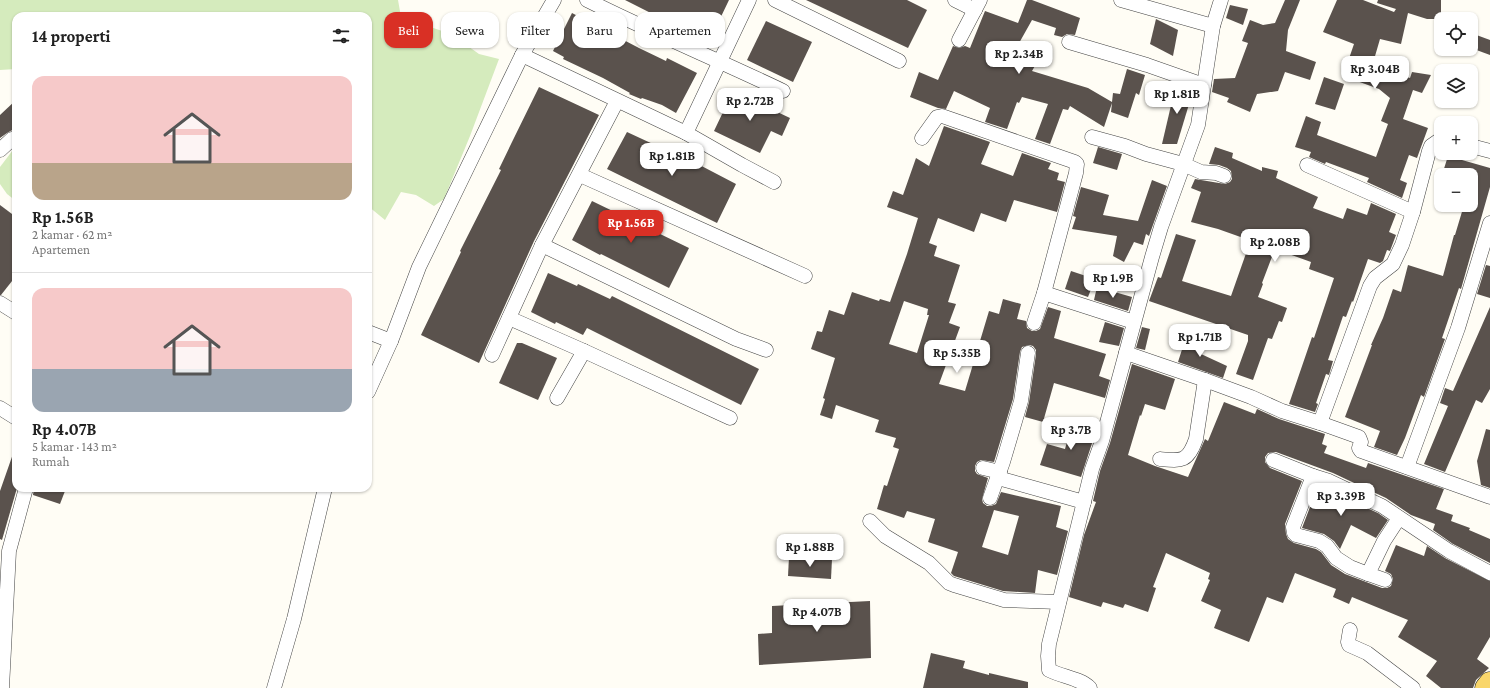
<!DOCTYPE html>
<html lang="id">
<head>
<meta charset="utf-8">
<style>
  :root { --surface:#fff; --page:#f6f6f6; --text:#222; --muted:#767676; --line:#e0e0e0; --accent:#d93025 }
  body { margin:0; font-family:"Crimson Pro",serif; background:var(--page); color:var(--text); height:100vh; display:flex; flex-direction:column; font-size:15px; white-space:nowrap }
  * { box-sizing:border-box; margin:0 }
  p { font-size:13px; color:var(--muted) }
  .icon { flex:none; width:22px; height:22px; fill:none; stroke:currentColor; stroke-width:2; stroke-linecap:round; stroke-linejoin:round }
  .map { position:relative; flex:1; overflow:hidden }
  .panel { position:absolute; left:12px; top:12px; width:360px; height:480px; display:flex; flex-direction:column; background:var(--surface); border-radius:12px; box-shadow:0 1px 3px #0004 }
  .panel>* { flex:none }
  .guide { position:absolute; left:384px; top:12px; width:380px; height:36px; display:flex; gap:8px }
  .buttons { position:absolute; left:1434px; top:12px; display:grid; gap:8px }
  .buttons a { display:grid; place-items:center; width:44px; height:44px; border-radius:8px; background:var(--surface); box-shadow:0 1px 3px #0004; font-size:20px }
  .price { position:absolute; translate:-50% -34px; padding:0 9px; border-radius:8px; background:#fff; color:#222; font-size:13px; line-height:26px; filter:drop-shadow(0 1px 2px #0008) }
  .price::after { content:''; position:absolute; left:50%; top:24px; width:12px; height:9px; margin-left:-6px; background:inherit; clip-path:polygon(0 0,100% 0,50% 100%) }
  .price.active { background:var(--accent); color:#fff }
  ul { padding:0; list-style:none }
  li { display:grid; align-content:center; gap:8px; height:212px; padding:0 20px }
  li+li { border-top:1px solid var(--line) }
  li span { display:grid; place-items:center; height:124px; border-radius:12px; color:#555 }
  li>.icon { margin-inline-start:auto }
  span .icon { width:72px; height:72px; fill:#fffc; stroke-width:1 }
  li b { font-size:17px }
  h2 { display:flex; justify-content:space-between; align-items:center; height:48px; padding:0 20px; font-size:17px }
  .tag { padding:0 14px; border-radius:12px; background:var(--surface); box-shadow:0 1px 3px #0004; font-size:14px; line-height:36px }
  .tag.active { background:var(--accent); color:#fff }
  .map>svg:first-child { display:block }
  .green { fill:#d5ebbd }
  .building { fill:#5a524d; fill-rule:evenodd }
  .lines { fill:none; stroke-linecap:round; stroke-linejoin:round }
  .minor-casing { stroke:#444; stroke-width:15 }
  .primary-casing { stroke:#222; stroke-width:23 }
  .minor { stroke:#fff; stroke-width:14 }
  .primary { stroke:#f9d66b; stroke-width:22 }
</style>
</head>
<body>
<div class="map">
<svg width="1490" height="688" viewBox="0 0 1490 688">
  <rect width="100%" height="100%" fill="#fffdf5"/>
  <g class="green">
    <polygon points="0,0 398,0 401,17 451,34 479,54 499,59 470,136 444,199 434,206 416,195 401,192 385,220 368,206 368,16 16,16 16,69 0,70"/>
    <polygon points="16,146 16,201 7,194 0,184 0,167"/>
  </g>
  <g class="building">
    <polygon points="625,0 729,0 717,25 719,26 710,43"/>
    <polygon points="806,0 907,0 927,10 908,48"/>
    <polygon points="1027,0 1032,0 1080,18 1075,35 1067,34 1062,37 1054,35 1056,28 1032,20 1014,52 1036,64 1032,71 1088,88 1112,102 1113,93 1120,94 1127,69 1145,75 1139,95 1136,93 1128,118 1111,112 1112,103 1104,127 1070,106 1068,110 1063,109 1050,144 1035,139 1048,104 1022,97 1019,103 1017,102 1007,129 985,122 990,108 954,91 946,109 938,108 910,97 919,72 938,80 953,46 959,48 965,46 970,48 985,11 1018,23"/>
    <polygon points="1285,0 1300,0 1288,30 1286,51 1316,62 1310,80 1285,72 1278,91 1257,94 1250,112 1227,102 1229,98 1212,92 1214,79 1235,78 1248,43 1242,41 1250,20 1263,25 1275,23"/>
    <polygon points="1337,0 1363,0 1394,12 1396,9 1377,3 1378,0 1441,0 1441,19 1427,19 1408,13 1401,44 1380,39 1373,63 1387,70 1410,78 1412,72 1431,75 1422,93 1413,90 1403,119 1428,128 1417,158 1409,155 1400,180 1407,183 1402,198 1367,182 1369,178 1326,162 1325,164 1309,157 1311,152 1295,147 1306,116 1321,122 1317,135 1376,157 1388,124 1381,121 1390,98 1379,89 1343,76 1354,44 1323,32"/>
    <polygon points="1230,5 1248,9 1243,25 1226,18"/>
    <polygon points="572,13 639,48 666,61 667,58 697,73 676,113 662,105 642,98 641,99 629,94 630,93 603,78 563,59 564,57 553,51"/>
    <polygon points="1156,19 1178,30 1173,56 1150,44"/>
    <polygon points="766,21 812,42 793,82 747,60"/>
    <polygon points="1471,33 1490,40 1490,55 1471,48"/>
    <polygon points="1324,77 1344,84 1335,110 1315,104"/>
    <polygon points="1176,84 1193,91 1177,144 1162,144"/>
    <polygon points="539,87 599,115 534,241 479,363 421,335 461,252 460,251 501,170 499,169 512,142"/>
    <polygon points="733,91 790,118 782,136 771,131 760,153 714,131"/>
    <polygon points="16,100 16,128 7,133 0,138 0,115"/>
    <path d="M944,126l46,16 -9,22 32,12 9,-23 29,10 -3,6 11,4 -2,7 8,2 -8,30 -43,-12 -8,22 -25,-9 -7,19 -36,-14 -9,25 8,3 -3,10 26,9 -12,37 8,2 -7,19 11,4 -21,57 26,7 24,-80 10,3 4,-15 18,5 -4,15 9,2 1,7 5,3h4l4,-2 8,-22 13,4 -7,27 52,16 -7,22 11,4 -5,18 -51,-15 -11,39 -18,-5 4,-15 7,-48v-4l-3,-4 -4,-1 -7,2 -2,5 -7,47 -19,63 -13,-2 -4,2 -2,4v5l2,3 11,4 -6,21 1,4 4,3h4l5,-2 5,-12 60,14 -5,21 12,4 -11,44 -19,-5 -3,23 -32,-2 -49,-15 -3,-3 7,-21 -30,-10 7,-23 -28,-8 -3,7 -27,-9 7,-24 3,1 12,-37 -6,-2 3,-9 -21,-6 4,-12 -43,-15 -4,14 -12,-4 5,-16 -2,-1 12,-40 -24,-9 6,-18 5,1 7,-22 15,5 8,-23 27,9 1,-2 10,3 17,-48 11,-36 -31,-11 6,-16 10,4 13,-37 13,8zM904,301l24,8 -1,6h2l-12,38 -28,-9zM994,510l25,6 -11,39 -26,-8z"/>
    <polygon points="627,132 668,151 669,149 736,184 717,223 607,169"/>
    <polygon points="1098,147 1122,154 1117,170 1093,163"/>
    <polygon points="1215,147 1233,153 1232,158 1262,171 1262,167 1278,171 1276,178 1318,197 1313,208 1343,219 1347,208 1367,215 1371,203 1396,214 1389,232 1396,235 1390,251 1387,250 1383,261 1380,263 1368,259 1353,302 1352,301 1346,317 1343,316 1328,360 1333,361 1329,375 1326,374 1316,403 1318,404 1315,412 1289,404 1312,337 1314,338 1334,278 1309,269 1311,262 1275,249 1262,283 1263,284 1258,297 1287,308 1282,322 1279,321 1272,339 1268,338 1253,380 1236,374 1248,341 1248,335 1149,301 1158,277 1161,278 1176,234 1196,240 1182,281 1231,296 1250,242 1248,242 1249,240 1218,229 1191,222 1201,192 1191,188 1195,179 1225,184 1230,182 1232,179 1231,171 1227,168 1219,165 1209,164"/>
    <polygon points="1448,156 1490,168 1490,187 1461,289 1459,288 1442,338 1445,339 1424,397 1421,395 1405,438 1397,455 1374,447 1380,431 1345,417 1372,345 1371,345 1383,318 1393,289 1401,292 1408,265 1443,276 1454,235 1455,235 1464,205 1471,205 1471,175 1442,175"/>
    <polygon points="1152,180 1167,186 1149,236 1146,234 1143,245 1134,242 1124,262 1113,256 1117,236 1072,229 1076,217 1073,216 1081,187 1109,195 1103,215 1138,221"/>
    <polygon points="592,201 689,248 669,288 601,254 600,255 572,240"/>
    <polygon points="0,205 16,217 16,276 1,295 0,295"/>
    <polygon points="1486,265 1490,266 1490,298 1477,294"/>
    <polygon points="1071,271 1095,279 1088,297 1065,289"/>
    <polygon points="548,273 577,286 578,284 610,299 612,296 759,369 741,405 587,328 583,335 556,322 555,324 531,312"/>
    <polygon points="1097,287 1132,297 1128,311 1094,300"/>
    <polygon points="1490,307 1490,389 1482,403 1476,400 1445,472 1424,464 1448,406 1440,403 1445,388 1453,391"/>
    <polygon points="1105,322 1124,328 1119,346 1099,342"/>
    <polygon points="1142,327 1150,329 1145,350 1136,348"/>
    <polygon points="1186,337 1205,341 1201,354 1227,366 1223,378 1178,362"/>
    <polygon points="517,343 522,343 557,358 538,400 499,383"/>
    <polygon points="1132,364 1175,379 1165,410 1145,404 1141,416 1140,415 1128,455 1155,466 1188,477 1205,439 1208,441 1224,402 1255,414 1257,409 1279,419 1325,434 1322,444 1327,446 1324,453 1366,468 1368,463 1444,489 1436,509 1453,515 1451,521 1470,528 1469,530 1490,539 1490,563 1453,544 1433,530 1435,524 1411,515 1386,498 1333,473 1276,452 1268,453 1265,457 1265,462 1270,468 1302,481 1285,524 1286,534 1288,539 1294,543 1316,549 1321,552 1331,565 1345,574 1382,588 1387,588 1391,586 1393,579 1391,574 1385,571 1396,545 1424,556 1427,546 1445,558 1490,581 1490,637 1477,659 1489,668 1476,680 1473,688 1441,688 1426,676 1437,661 1398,637 1408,620 1352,597 1349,604 1333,597 1336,589 1295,573 1283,603 1267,597 1249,642 1214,628 1221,610 1201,601 1210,580 1208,579 1210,573 1166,553 1153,587 1156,588 1148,612 1125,604 1123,608 1103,602 1101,607 1069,597 1084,535 1096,502 1093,501 1100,471 1110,443"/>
    <polygon points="1073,421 1097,428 1081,477 1040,465 1047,444 1065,449"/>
    <polygon points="1486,429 1490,430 1490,488 1481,485 1477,461"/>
    <polygon points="14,451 16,451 16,488 17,488 2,540 0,539 0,491"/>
    <polygon points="1318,486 1378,513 1388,520 1376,538 1351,525 1340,549 1334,541 1324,534 1302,528"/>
    <polygon points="34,488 56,488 65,491 60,504 33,495"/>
    <polygon points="789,557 832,559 831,579 788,576"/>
    <polygon points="870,601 871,658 759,665 758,634 772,633 772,606"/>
    <polygon points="931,653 965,661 963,668 989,675 989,673 1028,682 1028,688 923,688"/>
  </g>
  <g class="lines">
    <defs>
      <g id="minor">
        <path d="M587,0c64,32 131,60 196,91"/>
        <polyline points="775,0 899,61"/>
        <polyline points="955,0 975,10"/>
        <polyline points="1121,0 1213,26"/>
        <polyline points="959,40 980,0"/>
        <polyline points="1069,42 1147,65 1204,85"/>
        <polyline points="522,55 686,133 742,165 774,182"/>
        <polyline points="686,133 749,0"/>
        <polyline points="1092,137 1125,146 1146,154 1183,164 1201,172 1216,173 1224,176"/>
        <polyline points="922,138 937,117 942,116 1075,162 1077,164 1076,173 1044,293 1034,323"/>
        <polyline points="1471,146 1490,151"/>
        <polyline points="0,150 12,139 16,138"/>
        <polyline points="1307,165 1413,212"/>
        <polyline points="580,175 805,276"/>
        <polyline points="542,245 736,339 766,350"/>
        <polyline points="1044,293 1134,322"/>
        <polyline points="0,303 16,313"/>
        <polyline points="509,318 584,351 730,418"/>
        <polyline points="368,332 391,341"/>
        <polyline points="1126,353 1205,380 1251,397 1282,411 1320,423 1359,437 1361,442 1359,448 1361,451 1490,497"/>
        <polyline points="492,355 542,245 617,101"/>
        <polyline points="368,392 391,341 419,267 522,55 554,0"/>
        <polyline points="557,398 584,351"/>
        <polyline points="0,408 16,418"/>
        <polyline points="1320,423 1370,286 1375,278 1393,264 1402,245 1413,212 1429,151 1431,146 1441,139"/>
        <path d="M1160,459c22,2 28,3 36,-20l9,-59"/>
        <polyline points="1273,460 1313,476 1329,481 1382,506 1449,551 1490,573"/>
        <polyline points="1407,467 1458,328 1490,223"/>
        <polyline points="983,468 1000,472"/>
        <polyline points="1313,476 1293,527 1294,533 1296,535 1319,541 1327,546 1336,558 1350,567 1368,574"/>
        <polyline points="998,478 1084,502"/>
        <polyline points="990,498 1003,462 1021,401 1028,353"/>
        <polyline points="870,521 885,536 929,563 949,583 954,585 1004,600 1059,602"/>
        <polyline points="1385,580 1368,574 1384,541 1399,518"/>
        <polyline points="1350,630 1348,642 1349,645 1367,653 1413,688"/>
        <polyline points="2,688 9,551 26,488"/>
        <polyline points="274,688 294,619 325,488"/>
        <path d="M1090,688c-10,-10 -28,-11 -41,-18l-1,-14 1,-12 43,-175 10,-28 50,-184 9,-30 37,-102 15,-99 8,-26"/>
      </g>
      <polyline id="primary" points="1486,688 1490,683"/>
    </defs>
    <use href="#minor" class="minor-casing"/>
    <use href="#primary" class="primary-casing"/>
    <use href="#minor" class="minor"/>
    <use href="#primary" class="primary"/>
  </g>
</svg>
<div class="buttons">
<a><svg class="icon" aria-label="locate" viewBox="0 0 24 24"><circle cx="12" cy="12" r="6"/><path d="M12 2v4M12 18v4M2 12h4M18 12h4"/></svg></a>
<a><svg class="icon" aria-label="layers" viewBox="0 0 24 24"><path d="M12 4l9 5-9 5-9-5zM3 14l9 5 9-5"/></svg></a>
<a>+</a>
<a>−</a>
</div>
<b class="price" style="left:1019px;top:75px">Rp 2.34B</b>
<b class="price" style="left:1375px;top:90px">Rp 3.04B</b>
<b class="price" style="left:1177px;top:115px">Rp 1.81B</b>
<b class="price" style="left:750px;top:122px">Rp 2.72B</b>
<b class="price" style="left:672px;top:177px">Rp 1.81B</b>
<b class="price active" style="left:631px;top:244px">Rp 1.56B</b>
<b class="price" style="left:1275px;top:263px">Rp 2.08B</b>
<b class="price" style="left:1113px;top:299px">Rp 1.9B</b>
<b class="price" style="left:1200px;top:358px">Rp 1.71B</b>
<b class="price" style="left:957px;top:374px">Rp 5.35B</b>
<b class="price" style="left:1071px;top:451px">Rp 3.7B</b>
<b class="price" style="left:1341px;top:517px">Rp 3.39B</b>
<b class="price" style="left:810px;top:568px">Rp 1.88B</b>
<b class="price" style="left:817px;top:633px">Rp 4.07B</b>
<div class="guide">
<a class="tag active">Beli</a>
<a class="tag">Sewa</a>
<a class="tag">Filter</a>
<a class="tag">Baru</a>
<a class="tag">Apartemen</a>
</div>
<section class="panel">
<h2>14 properti<svg class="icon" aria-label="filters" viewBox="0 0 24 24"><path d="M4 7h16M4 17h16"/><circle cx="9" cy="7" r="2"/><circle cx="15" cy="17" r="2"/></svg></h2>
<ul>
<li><span style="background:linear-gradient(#f6c9c9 70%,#b9a48a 0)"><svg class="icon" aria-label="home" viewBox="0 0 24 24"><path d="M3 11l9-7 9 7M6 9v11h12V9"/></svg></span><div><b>Rp 1.56B</b><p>2 kamar · 62 m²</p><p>Apartemen</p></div></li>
<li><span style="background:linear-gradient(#f6c9c9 65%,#9aa5b1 0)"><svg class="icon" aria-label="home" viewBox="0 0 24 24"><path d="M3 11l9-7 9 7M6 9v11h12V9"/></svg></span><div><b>Rp 4.07B</b><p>5 kamar · 143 m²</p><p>Rumah</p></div></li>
</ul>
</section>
</div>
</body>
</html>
